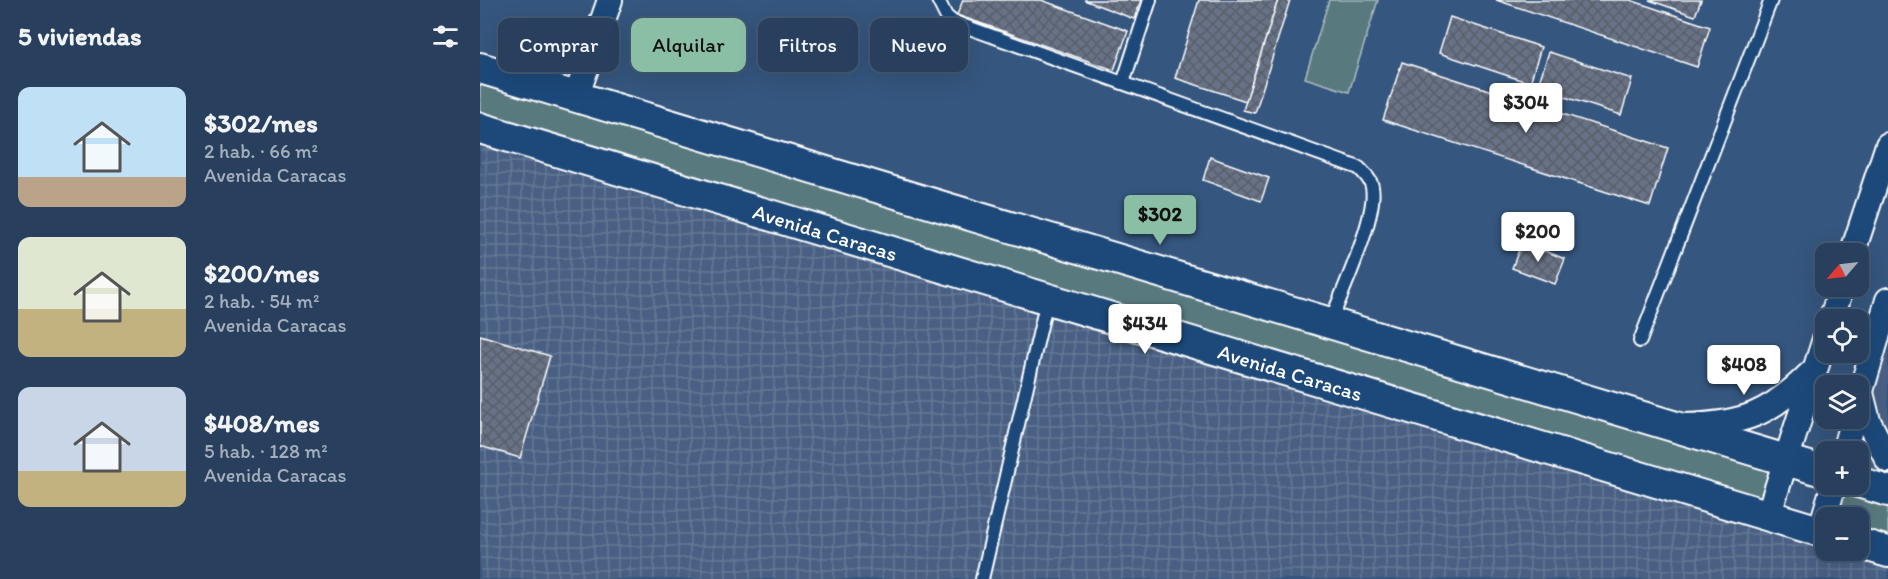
<!DOCTYPE html>
<html lang="es">
<head>
<meta charset="utf-8">
<style>
  :root { --surface:#28405e; --page:#344b67; --text:#f1f3f6; --muted:#a5afbc; --line:#445973; --accent:#8abfa5 }
  body { margin:0; font-family:Itim,sans-serif; background:var(--page); color:var(--text); height:100vh; display:flex; flex-direction:column; font-size:22px; white-space:nowrap }
  * { box-sizing:border-box; margin:0 }
  p { font-size:20px; color:var(--muted) }
  .icon { flex:none; width:33px; height:33px; fill:none; stroke:currentColor; stroke-width:2; stroke-linecap:round; stroke-linejoin:round }
  .map { position:relative; flex:1; overflow:hidden }
  .panel { display:flex; flex-direction:column; background:var(--surface); width:480px }
  .panel>* { flex:none }
  .guide { position:absolute; left:18px; top:18px; width:570px; height:54px; display:flex; gap:12px }
  .needle { width:39px; rotate:242deg }
  .fabs { position:absolute; left:1335px; top:243px; display:grid; gap:12px }
  .fabs a { display:grid; place-items:center; width:54px; height:54px; border-radius:12px; background:var(--surface); box-shadow:0 6px 24px #0002,0 0 0 2px var(--line); font-size:30px }
  .price { position:absolute; translate:-50% -51px; padding:0 14px; border-radius:6px; background:#fff; color:#222; font-size:20px; line-height:39px; filter:drop-shadow(0 2px 3px #0008) }
  .price::after { content:''; position:absolute; left:50%; top:36px; width:18px; height:14px; margin-left:-9px; background:inherit; clip-path:polygon(0 0,100% 0,50% 100%) }
  .price.on { background:var(--accent); color:#111 }
  ul { padding:0; list-style:none }
  li { display:flex; align-items:center; gap:18px; height:150px; padding:0 18px }
  li span { display:grid; place-items:center; flex:none; width:168px; height:120px; border-radius:12px; color:#555 }
  li>.icon { margin-inline-start:auto }
  span .icon { width:72px; height:72px; fill:#fffc; stroke-width:1 }
  li b { font-size:26px }
  h2 { display:flex; justify-content:space-between; align-items:center; height:72px; padding:0 18px; font-size:26px }
  .tag { padding:0 21px; border-radius:12px; background:var(--surface); box-shadow:0 6px 24px #0002,0 0 0 2px var(--line); font-size:21px; line-height:54px }
  .tag.on { background:var(--accent); color:#111 }
  main { display:flex; flex:1; min-height:0 }
  .map>svg:first-child { display:block }
  .built { fill:#486184 }
  .industrial { fill:url(#industrial-grid) }
  .grass { fill:#587a7f; stroke:#acbcbf; stroke-width:1.5 }
  .building { fill:url(#building-cross-hatch); stroke:#fff; stroke-width:1.5 }
  .lines { fill:none; stroke-linecap:round; stroke-linejoin:round }
  .service-casing { stroke:#fff; stroke-width:16 }
  .minor-casing { stroke:#fff; stroke-width:28 }
  .tertiary-casing { stroke:#fff; stroke-width:34 }
  .service { stroke:#1f4a7a; stroke-width:12 }
  .minor { stroke:#1f4a7a; stroke-width:24 }
  .tertiary { stroke:#1f4a7a; stroke-width:30 }
  .labels { text-anchor:middle; stroke-width:5; stroke-linejoin:round; paint-order:stroke }
  .street-label { font-size:21px; fill:#fff; stroke:#1f4a7a }
</style>
</head>
<body>
<main>
<section class="panel">
<h2>5 viviendas<svg class="icon" aria-label="filters" viewBox="0 0 24 24"><path d="M4 7h16M4 17h16"/><circle cx="9" cy="7" r="2"/><circle cx="15" cy="17" r="2"/></svg></h2>
<ul>
<li><span style="background:linear-gradient(#bfe0f5 75%,#b9a48a 0)"><svg class="icon" aria-label="home" viewBox="0 0 24 24"><path d="M3 11l9-7 9 7M6 9v11h12V9"/></svg></span><div><b>$302/mes</b><p>2 hab. · 66 m²</p><p>Avenida Caracas</p></div></li>
<li><span style="background:linear-gradient(#dfe7d0 60%,#c2b280 0)"><svg class="icon" aria-label="home" viewBox="0 0 24 24"><path d="M3 11l9-7 9 7M6 9v11h12V9"/></svg></span><div><b>$200/mes</b><p>2 hab. · 54 m²</p><p>Avenida Caracas</p></div></li>
<li><span style="background:linear-gradient(#c9d6e8 70%,#c2b280 0)"><svg class="icon" aria-label="home" viewBox="0 0 24 24"><path d="M3 11l9-7 9 7M6 9v11h12V9"/></svg></span><div><b>$408/mes</b><p>5 hab. · 128 m²</p><p>Avenida Caracas</p></div></li>
</ul>
</section>
<div class="map">
<svg width="1408" height="579" viewBox="0 0 1408 579">
  <defs>
    <pattern id="industrial-grid" width="8" height="8" patternUnits="userSpaceOnUse" patternTransform="scale(1.5)"><rect width="8" height="8" fill="#486184"/><path d="M0 4h8M4 0v8" fill="none" stroke="#637996"/></pattern>
    <pattern id="building-cross-hatch" width="8" height="8" patternUnits="userSpaceOnUse" patternTransform="scale(1.5)"><rect width="8" height="8" fill="#677287"/><path d="M0 0l8 8M0 8l8-8" fill="none" stroke="#585d67"/></pattern>
  </defs>
  <rect width="100%" height="100%" fill="#35567e"/>
  <filter id="ink" filterUnits="userSpaceOnUse"><feTurbulence type="fractalNoise" baseFrequency=".0167" numOctaves="2"/><feDisplacementMap in="SourceGraphic" scale="12" xChannelSelector="R" yChannelSelector="G"/><feConvolveMatrix kernelMatrix="1 2 1 2 8 2 1 2 1" color-interpolation-filters="sRGB"/></filter>
  <g filter="url(#ink)">
    <polygon class="built" points="1408,300 1408,491 1379,482 1378,452 1364,452"/>
    <polygon class="industrial" points="0,128 1345,533 1346,550 1408,552 1408,579 0,579"/>
    <g class="grass">
      <polygon points="849,0 898,0 869,92 825,78"/>
      <polygon points="0,68 1302,462 1285,511 0,128"/>
      <polygon points="1358,485 1408,494 1408,549 1379,540 1378,518 1347,518"/>
    </g>
    <g class="building">
      <polygon points="483,0 561,0 648,31 634,70 477,15"/>
      <polygon points="604,0 661,0 654,19"/>
      <polygon points="719,0 798,0 766,101 695,78"/>
      <polygon points="798,0 810,0 775,113 763,110"/>
      <polygon points="1016,0 1150,0 1230,27 1217,67"/>
      <polygon points="1169,0 1221,0 1215,16"/>
      <polygon points="970,17 1061,47 1050,83 959,53"/>
      <polygon points="1069,52 1152,79 1141,115 1057,88"/>
      <polygon points="922,62 1188,148 1170,206 903,120"/>
      <polygon points="730,157 789,178 781,201 723,180"/>
      <polygon points="1042,242 1085,259 1075,284 1032,268"/>
      <polygon points="0,335 70,356 40,458 0,446"/>
    </g>
    <g class="lines">
      <defs>
        <g id="service">
          <path d="M458,0l8,16 7,6 406,146c6,6 12,12 13,19 6,28 -31,107 -42,136"/>
          <polyline points="643,83 670,0"/>
          <polyline points="1160,341 1291,0"/>
          <polyline points="502,579 567,300"/>
        </g>
        <g id="minor">
          <polyline points="96,97 130,0"/>
          <polyline points="1372,254 1408,145"/>
          <polyline points="1351,320 1362,286"/>
          <polyline points="1381,393 1388,421 1408,460"/>
          <polyline points="1378,401 1408,300"/>
          <path d="M1205,426c58,-2 84,-11 126,-53"/>
          <polyline points="1364,452 1373,418"/>
          <polyline points="1288,516 1346,336"/>
          <polyline points="1340,531 1354,484"/>
        </g>
        <g id="tertiary">
          <polyline points="0,68 1346,472"/>
          <polyline points="0,128 1346,533"/>
          <polyline points="1378,482 1408,491"/>
          <polyline points="1378,543 1408,552"/>
        </g>
      </defs>
      <use href="#service" class="service-casing"/>
      <use href="#minor" class="minor-casing"/>
      <use href="#tertiary" class="tertiary-casing"/>
      <use href="#service" class="service"/>
      <use href="#minor" class="minor"/>
      <use href="#tertiary" class="tertiary"/>
    </g>
  </g>
  <g class="labels">
    <g class="street-label">
      <text transform="translate(345 233) rotate(17)" y="7">Avenida Caracas</text>
      <text transform="translate(810 373) rotate(17)" y="7">Avenida Caracas</text>
    </g>
  </g>
</svg>
<div class="fabs">
<a><svg class="needle" viewBox="-14 -14 28 28"><path d="M0-13l5 13h-10z" fill="#e53935"/><path d="M0 13l5-13h-10z" fill="#a5afbc"/></svg></a>
<a><svg class="icon" aria-label="locate" viewBox="0 0 24 24"><circle cx="12" cy="12" r="6"/><path d="M12 2v4M12 18v4M2 12h4M18 12h4"/></svg></a>
<a><svg class="icon" aria-label="layers" viewBox="0 0 24 24"><path d="M12 4l9 5-9 5-9-5zM3 14l9 5 9-5"/></svg></a>
<a>+</a>
<a>−</a>
</div>
<b class="price" style="left:1046px;top:134px">$304</b>
<b class="price on" style="left:680px;top:246px">$302</b>
<b class="price" style="left:1058px;top:263px">$200</b>
<b class="price" style="left:665px;top:355px">$434</b>
<b class="price" style="left:1264px;top:396px">$408</b>
<div class="guide">
<a class="tag">Comprar</a>
<a class="tag on">Alquilar</a>
<a class="tag">Filtros</a>
<a class="tag">Nuevo</a>
</div>
</div>
</main>
</body>
</html>
